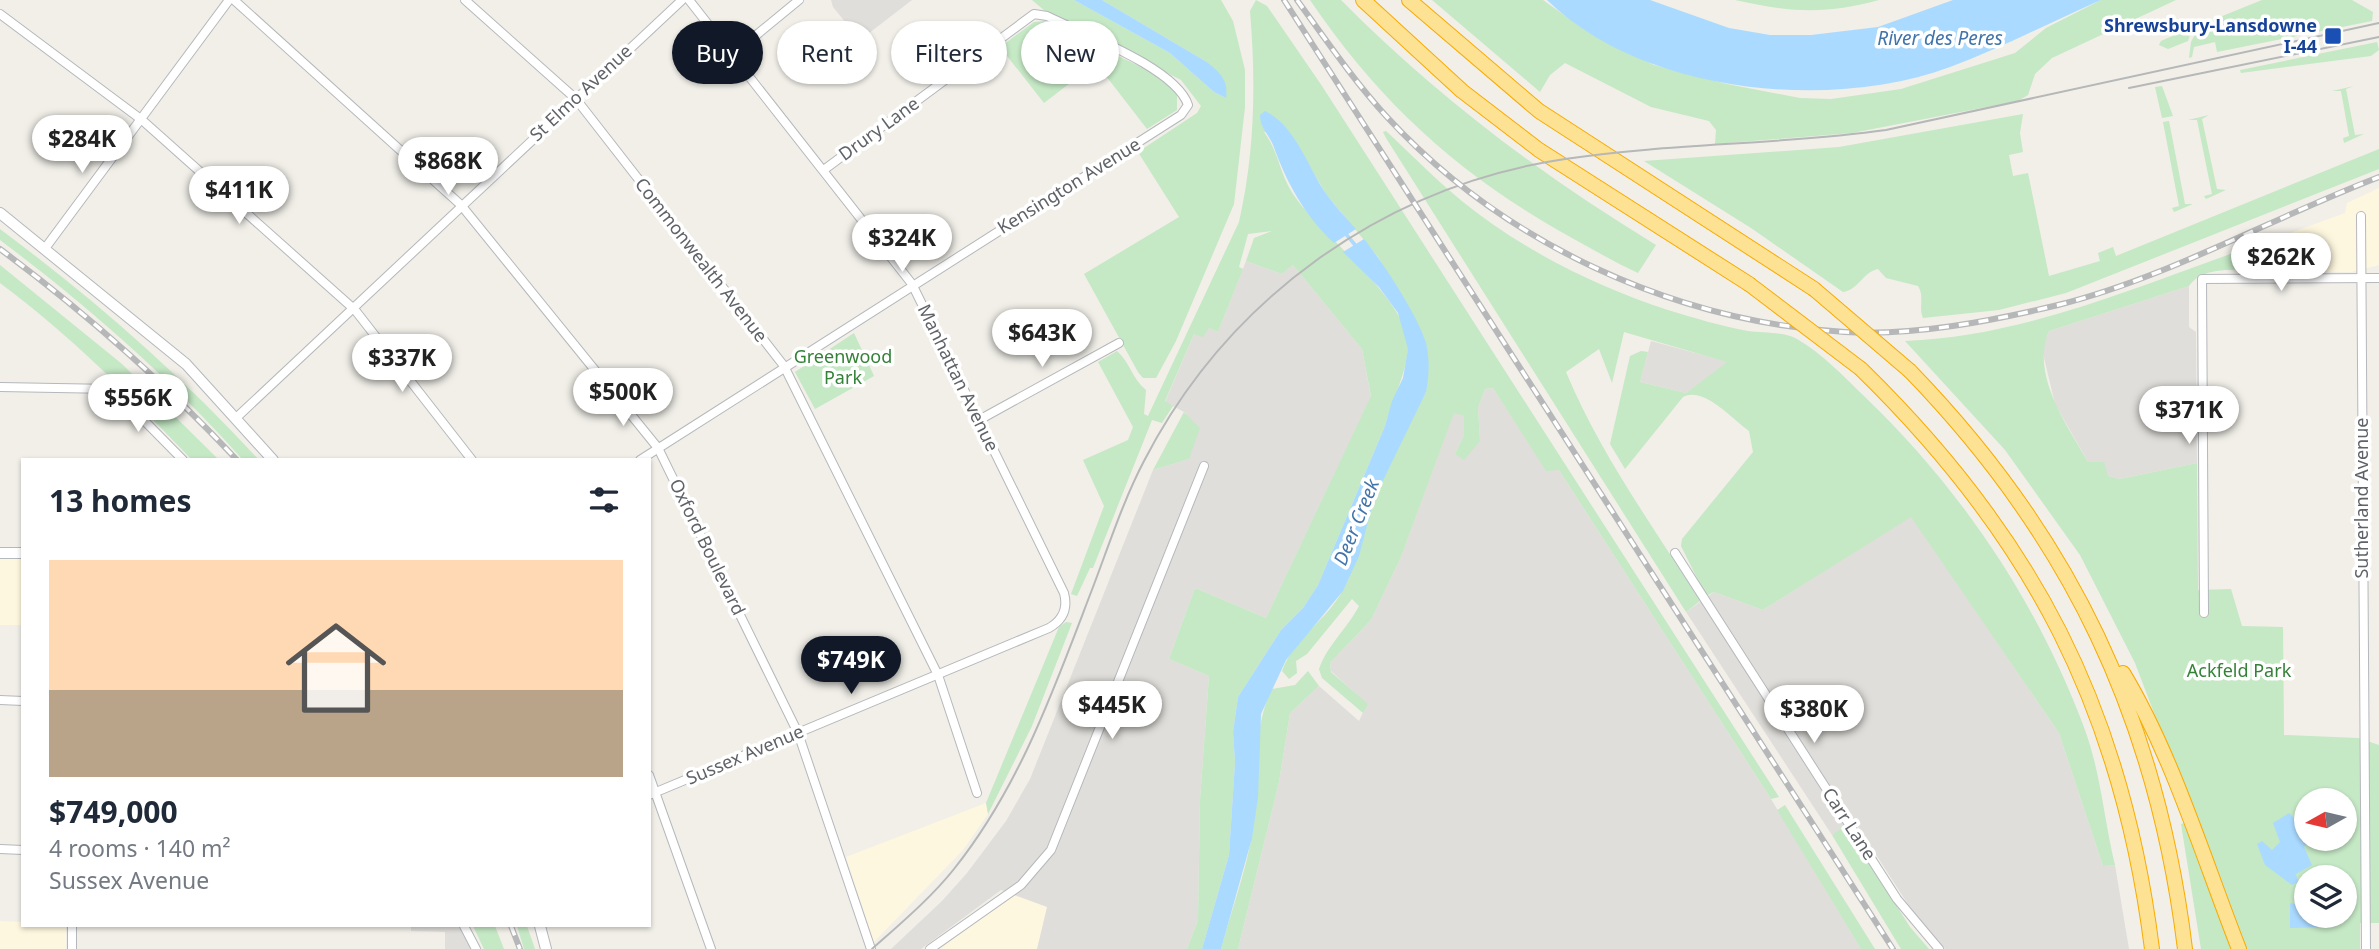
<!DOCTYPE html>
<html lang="en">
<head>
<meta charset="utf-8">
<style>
  :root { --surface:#fff; --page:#f2f2f3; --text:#1f2937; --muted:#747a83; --line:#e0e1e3; --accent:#111827 }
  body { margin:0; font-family:"Noto Sans",sans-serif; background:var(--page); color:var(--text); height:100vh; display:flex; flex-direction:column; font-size:26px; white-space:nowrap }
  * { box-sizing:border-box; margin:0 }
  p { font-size:23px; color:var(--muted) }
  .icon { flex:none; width:38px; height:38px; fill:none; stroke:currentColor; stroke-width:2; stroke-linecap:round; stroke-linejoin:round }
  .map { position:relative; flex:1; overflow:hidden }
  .sheet { position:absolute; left:21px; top:458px; width:630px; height:469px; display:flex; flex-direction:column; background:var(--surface); border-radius:0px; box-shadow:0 2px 5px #0004 }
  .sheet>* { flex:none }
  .banner { position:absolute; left:672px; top:21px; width:665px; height:63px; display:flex; gap:14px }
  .needle { width:46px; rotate:262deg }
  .fabs { position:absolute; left:2294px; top:788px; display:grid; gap:14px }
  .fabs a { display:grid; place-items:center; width:63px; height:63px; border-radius:50%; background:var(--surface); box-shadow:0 2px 5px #0004; font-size:35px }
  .price { position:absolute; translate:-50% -60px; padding:0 16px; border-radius:24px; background:#fff; color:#222; font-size:23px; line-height:46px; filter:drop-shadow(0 2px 4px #0008) }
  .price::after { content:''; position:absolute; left:50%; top:42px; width:21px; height:16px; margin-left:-10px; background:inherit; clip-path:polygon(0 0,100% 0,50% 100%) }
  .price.current { background:var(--accent); color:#fff }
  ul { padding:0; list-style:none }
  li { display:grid; align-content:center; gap:14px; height:371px; padding:0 28px }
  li+li { border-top:2px solid var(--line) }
  li span { display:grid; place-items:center; height:217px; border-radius:0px; color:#555 }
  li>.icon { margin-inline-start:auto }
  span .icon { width:126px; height:126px; fill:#fffc; stroke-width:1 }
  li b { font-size:30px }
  h2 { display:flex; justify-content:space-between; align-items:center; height:84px; padding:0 28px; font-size:30px }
  .tag { padding:0 24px; border-radius:32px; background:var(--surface); box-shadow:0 2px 5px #0004; font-size:24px; line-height:63px }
  .tag.current { background:var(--accent); color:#fff }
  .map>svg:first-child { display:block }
  .commercial { fill:#fef7e0 }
  .industrial { fill:#e0deda }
  .green { fill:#c5e8c5; fill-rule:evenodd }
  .water { fill:#aadaff }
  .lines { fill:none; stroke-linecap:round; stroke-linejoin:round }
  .stream { stroke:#aadaff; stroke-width:3.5 }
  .minor-casing { stroke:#b5b8bc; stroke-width:10 }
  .tertiary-casing { stroke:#b5b8bc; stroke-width:12 }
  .motorway-casing { stroke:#f9ab00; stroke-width:16 }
  .minor { stroke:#fff; stroke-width:8 }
  .tertiary { stroke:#fff; stroke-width:10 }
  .motorway { stroke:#fde293; stroke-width:14 }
  .tram { stroke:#b6b7b8; stroke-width:2 }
  .rail-casing { stroke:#b6b7b8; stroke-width:6 }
  .rail { stroke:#fff; stroke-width:3.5; stroke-dasharray:10; stroke-linecap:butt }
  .motorway-bridge-casing { stroke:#f9ab00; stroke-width:16; stroke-linecap:butt }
  .motorway-bridge { stroke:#fde293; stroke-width:14 }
  .transit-dot { fill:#1a4fb4; stroke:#fff; stroke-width:2.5 }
  .labels { text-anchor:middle; stroke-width:7; stroke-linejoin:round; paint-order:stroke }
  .transit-label { font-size:18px; font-weight:bold; fill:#164399; stroke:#fff; text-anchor:end }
  .street-label { font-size:18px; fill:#5f6368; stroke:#fff }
  .park-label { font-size:18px; fill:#348238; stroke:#fff }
  .water-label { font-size:19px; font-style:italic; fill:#4174aa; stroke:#fff }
</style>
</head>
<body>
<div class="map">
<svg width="2379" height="949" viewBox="0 0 2379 949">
  <rect width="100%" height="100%" fill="#f1efe8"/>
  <g class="commercial">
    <polygon points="2379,188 2379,265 2351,272 2272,271 2274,239 2345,213 2347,203"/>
    <rect x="0" y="559" width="23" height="66"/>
    <polygon points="986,803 988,814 963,850 874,942 846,857"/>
    <polygon points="1013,895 1048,907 1037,949 940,949"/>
    <polygon points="0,921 23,922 23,926 66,926 66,949 0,949"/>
  </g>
  <g class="industrial">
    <polygon points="831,0 912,0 860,40 833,7"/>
    <polygon points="1246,261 1282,274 1293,265 1362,349 1371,397 1266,618 1195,588 1169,659 1209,676 1200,800 1198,920 1187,949 1037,949 1047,907 1001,890 921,949 891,949 942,901 967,873 1006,821 1030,779 1153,470 1189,459 1186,413 1165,402 1194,334 1209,328 1218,332"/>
    <polygon points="2189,286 2189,327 2196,332 2197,463 2120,479 2108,476 2088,462 2055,404 2042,349 2049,331"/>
    <polygon points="1651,341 1729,362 1686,393 1640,382"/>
    <polygon points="1493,388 1546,470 1559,470 1771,799 1861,949 1238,949 1279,782 1290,713 1319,686 1359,721 1367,704 1331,671 1330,663 1371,620 1401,557 1454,412 1464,416 1464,435 1455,454 1480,441 1478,408 1485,389"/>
    <polygon points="1911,516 2059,733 2103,866 2115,865 2129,949 1945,949 1922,926 1853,819 1832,835 1686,612 1714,592 1763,610"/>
    <polygon points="411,926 460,926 471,949 445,949 445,932 411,931"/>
  </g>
  <g class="green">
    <polygon points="1032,0 1074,0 1170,53 1214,92 1226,98 1205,61 1102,0 1221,0 1233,21 1245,70 1245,107 1234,204 1176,341 1156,378 1143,378 1138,372 1084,274 1179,217 1138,152 1197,113 1201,106 1181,80 1045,11"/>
    <path d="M1256,0l11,6 55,80 457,711 -8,2 -212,-329 -13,1 -53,-83 -8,1 -7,19 2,33 -16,19 -9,-6 9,-19v-19l-10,-3 -53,144 -30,63 -41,43 1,9 37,32 -5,9 -41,-35 -3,-9c9,-25 28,-40 40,-63l-7,-7 -45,55 -11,7 1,12 -8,6 -7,-8c12,-33 45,-51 61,-81 16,-29 20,-61 31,-92 13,-37 34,-72 52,-106l-34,-110 -14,-25 -52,-63 -33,-56 -29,-6c14,18 16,43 29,62 27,41 120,108 115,156 -3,27 -16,50 -23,76l-67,159 -15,23 -22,22 -43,67 -5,35 2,30 -6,93 -27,94h-15l11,-29 2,-120 9,-124 -40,-17 26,-71 71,30 105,-222 -9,-47 -69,-84 -11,9 -36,-13 8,-23 18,-7 -24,3 -9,33 4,2 -25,63 -9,-4 -6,9 -9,-3 -29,67 8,5 -11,17 -10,-3 -59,148h-3l-13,28 -6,-2 33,-88 -21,-46 45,-20 5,-13 -35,-65 19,-11c13,11 15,28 29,39l-2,24 4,2 91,-194c16,-70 17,-140 11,-211z"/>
    <path d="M1310,0h31c95,96 200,175 315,245l-18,28c-22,-10 -44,-23 -66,-35 -110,-61 -191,-133 -262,-238z"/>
    <polygon points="1432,0 1543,0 1585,30 1654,65 1727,84 1800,98 1831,99 1901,89 2015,53 2046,28 2101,0 2176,0 2052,58 2035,74 2028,95 2018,101 1852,133 1715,144 1716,130 1709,121 1651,107 1565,63 1550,75 1540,92"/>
    <path d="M1735,0h144c-54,15 -90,12 -144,0z"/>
    <polygon points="2262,0 2352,0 2373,12 2372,21 2217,52 2215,42 2194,47 2192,57 2189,58 2191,42 2200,25"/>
    <polygon points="1045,21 1156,74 1177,93 1177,110 1147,129 1096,63 1044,103 1000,47 1034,22"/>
    <polygon points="2186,30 2191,32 2188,41 2168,49 2159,45 2161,41"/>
    <polygon points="2377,42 2379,50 2371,56 2241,73 2240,70"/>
    <polygon points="2162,86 2173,116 2162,118 2155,87"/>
    <polygon points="2354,86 2346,89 2355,135 2364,134 2344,143 2343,138 2349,136 2341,91 2332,91"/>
    <path d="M2023,114l-3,19 3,19 -14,3 4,21 15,-3 21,103 51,-15 -2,-8 15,-6 3,9 263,-107v20l-313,124 -67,17 -76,8c-5,-12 2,-21 -5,-32l-32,-8 -8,-9c-15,3 -20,21 -35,23l-92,-64 -107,-67 195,-14z"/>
    <polygon points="2209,115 2202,119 2217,189 2226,190 2206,199 2204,196 2212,194 2197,120 2188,120"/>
    <polygon points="2169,121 2185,204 2193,204 2174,212 2172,208 2179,206 2163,122"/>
    <path d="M1386,131c26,24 50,49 77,71 61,49 132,84 205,108 26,8 53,16 80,21 15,2 37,1 49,8 25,14 47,38 67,57 98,94 174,207 221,334 16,44 19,90 30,135l-12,1 -44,-133 -148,-216 -148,93 -49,-18 -8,4 -25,-50 1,-7 71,-87 -4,-21c-17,-12 -45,-45 -66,-34l-58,72 -15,-25 20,-88 11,-5 7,1 -8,30 46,11 41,-31 -103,-30 -12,51 -13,-34 -33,23c34,82 87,154 134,229l-14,11 -300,-474 -3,-6z"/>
    <path d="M0,229c94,70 180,145 259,231h-16c-73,-82 -155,-154 -243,-220z"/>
    <path d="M2274,239l-2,32c-24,0 -68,-8 -83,15l-140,45c-19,43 18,94 39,131h16l4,14 12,3 77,-16 1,127 33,-1 11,37 41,1 1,108 74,3 21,7v178h-19v26h-116l-109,-286 -55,-108 -75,-105 -100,-109c130,-5 247,-62 369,-102zM2306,800h39v38h-39zM2306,877h39v38h-39z"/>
    <path d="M0,265l122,99 97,96h-27c-59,-62 -123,-126 -192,-177z"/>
    <polygon points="854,333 874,376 815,409 795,372"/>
    <polygon points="1184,412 1200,428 1189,459 1153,470"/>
    <polygon points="1066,622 1072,623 1032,726 988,814 986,803 1059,627"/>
    <path d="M1308,671l11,15 -29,27 -11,69 -41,167h-17c10,-38 25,-77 31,-115 8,-48 -2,-101 20,-145l23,-4z"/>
    <polygon points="1785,805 1875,949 1861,949 1777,810"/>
    <polygon points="2185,823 2233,949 2201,949 2181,824"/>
    <polygon points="1845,825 1910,927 1929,949 1901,949 1832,835"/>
    <polygon points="473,926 495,926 504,949 484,949"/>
    <polygon points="517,926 527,926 535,949 524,949"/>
  </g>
  <g class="water">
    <path d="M1074,0h28l103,61c14,10 24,19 21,37l-12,-6 -44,-39z"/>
    <path d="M1547,0h103l79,28 41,7h41l67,-8 75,-27h148c-50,22 -100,48 -151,67 -122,45 -308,26 -403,-67z"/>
    <path d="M1265,111c31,15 43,57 62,84 9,12 19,23 29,34l-22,14c-30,-28 -47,-60 -61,-98 -5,-12 -13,-17 -13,-30z"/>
    <path d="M1364,239c18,22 54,77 62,104 4,16 3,33 0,49l-52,107 -15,57 -16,35 -57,69 -25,54 -3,83 -6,41 -31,111h-19l27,-94 6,-93 -2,-30 5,-35 43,-67 22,-22 15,-23 67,-159 7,-25 11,-23 5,-29 -10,-36 -19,-26 -36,-35z"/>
    <polygon points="2289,813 2306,830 2306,838 2312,838 2304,847 2312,865 2296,874 2298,882 2292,885 2265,865 2257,844 2262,841 2272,850 2280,842 2273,823"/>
    <polygon points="2290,903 2306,906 2306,915 2326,915 2326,927 2290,928"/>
  </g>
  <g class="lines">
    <polyline class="stream" points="1345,233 1356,246"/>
    <defs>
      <g id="minor">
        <polyline points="234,0 461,205 658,448 798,733 871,949"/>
        <polyline points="465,0 576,99 784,366 938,675 977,793"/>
        <polyline points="0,14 142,120 355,310 472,460"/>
        <polyline points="732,55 799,0"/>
        <polyline points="2361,216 2366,949"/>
        <polyline points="46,247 229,0"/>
        <polyline points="0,387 113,389 183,460"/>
        <polyline points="236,418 682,0"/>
        <polyline points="979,420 1119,343"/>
        <path d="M640,460l541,-345 7,-10c-12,-37 -105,-71 -141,-89l-13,-2 -209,155"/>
        <polyline points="1675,553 1897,899 1939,949"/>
        <polyline points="2204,613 2202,279 2379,278"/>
        <polyline points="0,700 23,701"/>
        <polyline points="649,775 711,949"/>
        <path d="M649,795l400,-167c14,-8 19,-20 15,-35l-152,-309 -223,-284"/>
        <polyline points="0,849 23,850"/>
        <polyline points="464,926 476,949"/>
        <polyline points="72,949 72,926"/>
        <polyline points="930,949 1021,885 1051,850 1204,466"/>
      </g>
      <g id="tertiary">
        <polyline points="0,213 186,364 273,460"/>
        <polyline points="0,553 23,553"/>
        <polyline points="540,926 546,949"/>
      </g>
      <g id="motorway">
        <polyline points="1363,0 1462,91 1539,150 1749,284"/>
        <polyline points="1409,0 1539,111 1814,289"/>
        <path d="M1861,369c172,168 261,340 291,580"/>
        <path d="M1910,371c161,166 247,348 275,578"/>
        <path d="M2123,673c49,81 81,187 116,276"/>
      </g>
    </defs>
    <use href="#minor" class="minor-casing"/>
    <use href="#tertiary" class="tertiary-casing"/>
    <use href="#motorway" class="motorway-casing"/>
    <use href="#minor" class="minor"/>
    <use href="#tertiary" class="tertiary"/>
    <use href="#motorway" class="motorway"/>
    <g class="tram">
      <polyline points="2129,88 2379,37"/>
      <path d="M872,949c28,-25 59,-51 82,-80 67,-84 101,-183 139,-282 16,-42 30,-86 51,-126 84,-163 240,-275 421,-302 106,-16 215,-14 321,-29l493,-107"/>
    </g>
    <defs>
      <g id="rail">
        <polyline points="1284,0 1893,949"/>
        <path d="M1297,0c29,40 57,81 90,117 116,126 287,205 458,215 70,4 146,-11 213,-27 109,-27 216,-88 321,-128"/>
        <path d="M0,249c86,64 164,133 237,211"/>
        <polyline points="511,926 520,949"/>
      </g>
    </defs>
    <use href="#rail" class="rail-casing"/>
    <use href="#rail" class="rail"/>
    <defs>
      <g id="motorway-bridge">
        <polyline points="1749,284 1861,369"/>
        <polyline points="1814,289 1910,371"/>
      </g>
    </defs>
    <use href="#motorway-bridge" class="motorway-bridge-casing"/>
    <use href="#motorway-bridge" class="motorway-bridge"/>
  </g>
  <rect class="transit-dot" x="2324" y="27" width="18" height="18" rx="3.5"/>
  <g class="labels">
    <g class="transit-label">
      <text x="2317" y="32">Shrewsbury-Lansdowne<tspan x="2317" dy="21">I-44</tspan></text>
    </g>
    <g class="street-label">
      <text transform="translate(581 93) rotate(-43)" y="6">St Elmo Avenue</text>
      <text transform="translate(879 129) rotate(-36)" y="6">Drury Lane</text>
      <text transform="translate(1069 186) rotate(-32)" y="6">Kensington Avenue</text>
      <text transform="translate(701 260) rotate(52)" y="6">Commonwealth Avenue</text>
      <text transform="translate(958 378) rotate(64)" y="6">Manhattan Avenue</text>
      <text transform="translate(2362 498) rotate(-90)" y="6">Sutherland Avenue</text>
      <text transform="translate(707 547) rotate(64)" y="6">Oxford Boulevard</text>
      <text transform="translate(745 755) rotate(-23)" y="6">Sussex Avenue</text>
      <text transform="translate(1849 824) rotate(57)" y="6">Carr Lane</text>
    </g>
    <g class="park-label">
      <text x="843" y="363">Greenwood<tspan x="843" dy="21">Park</tspan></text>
      <text x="2239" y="677">Ackfeld Park</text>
    </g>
    <g class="water-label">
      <text x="1940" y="45">River des Peres</text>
      <text transform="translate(1356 522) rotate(-68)" y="7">Deer Creek</text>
    </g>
  </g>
</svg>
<div class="fabs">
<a><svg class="needle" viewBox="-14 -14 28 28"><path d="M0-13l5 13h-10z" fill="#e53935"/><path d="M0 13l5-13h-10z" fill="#747a83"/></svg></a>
<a><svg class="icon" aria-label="layers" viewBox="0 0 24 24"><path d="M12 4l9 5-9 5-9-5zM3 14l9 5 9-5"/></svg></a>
</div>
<b class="price" style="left:82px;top:175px">$284K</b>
<b class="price" style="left:448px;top:197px">$868K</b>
<b class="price" style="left:239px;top:226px">$411K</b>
<b class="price" style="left:902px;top:274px">$324K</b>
<b class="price" style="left:2281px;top:293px">$262K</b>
<b class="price" style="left:1042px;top:369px">$643K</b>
<b class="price" style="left:402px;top:394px">$337K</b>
<b class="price" style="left:623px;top:428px">$500K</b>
<b class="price" style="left:138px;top:434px">$556K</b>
<b class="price" style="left:2189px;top:446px">$371K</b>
<b class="price current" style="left:851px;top:696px">$749K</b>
<b class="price" style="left:1112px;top:741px">$445K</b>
<b class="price" style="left:1814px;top:745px">$380K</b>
<div class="banner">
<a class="tag current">Buy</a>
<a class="tag">Rent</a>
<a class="tag">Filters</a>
<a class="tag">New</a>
</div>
<section class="sheet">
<h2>13 homes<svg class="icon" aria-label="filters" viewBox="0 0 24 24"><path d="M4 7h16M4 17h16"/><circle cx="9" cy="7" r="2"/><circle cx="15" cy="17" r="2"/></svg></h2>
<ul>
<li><span style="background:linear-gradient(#ffd9b3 60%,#b9a48a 0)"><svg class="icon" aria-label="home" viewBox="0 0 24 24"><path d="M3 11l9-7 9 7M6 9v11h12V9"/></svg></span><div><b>$749,000</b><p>4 rooms · 140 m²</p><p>Sussex Avenue</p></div></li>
</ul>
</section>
</div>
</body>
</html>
